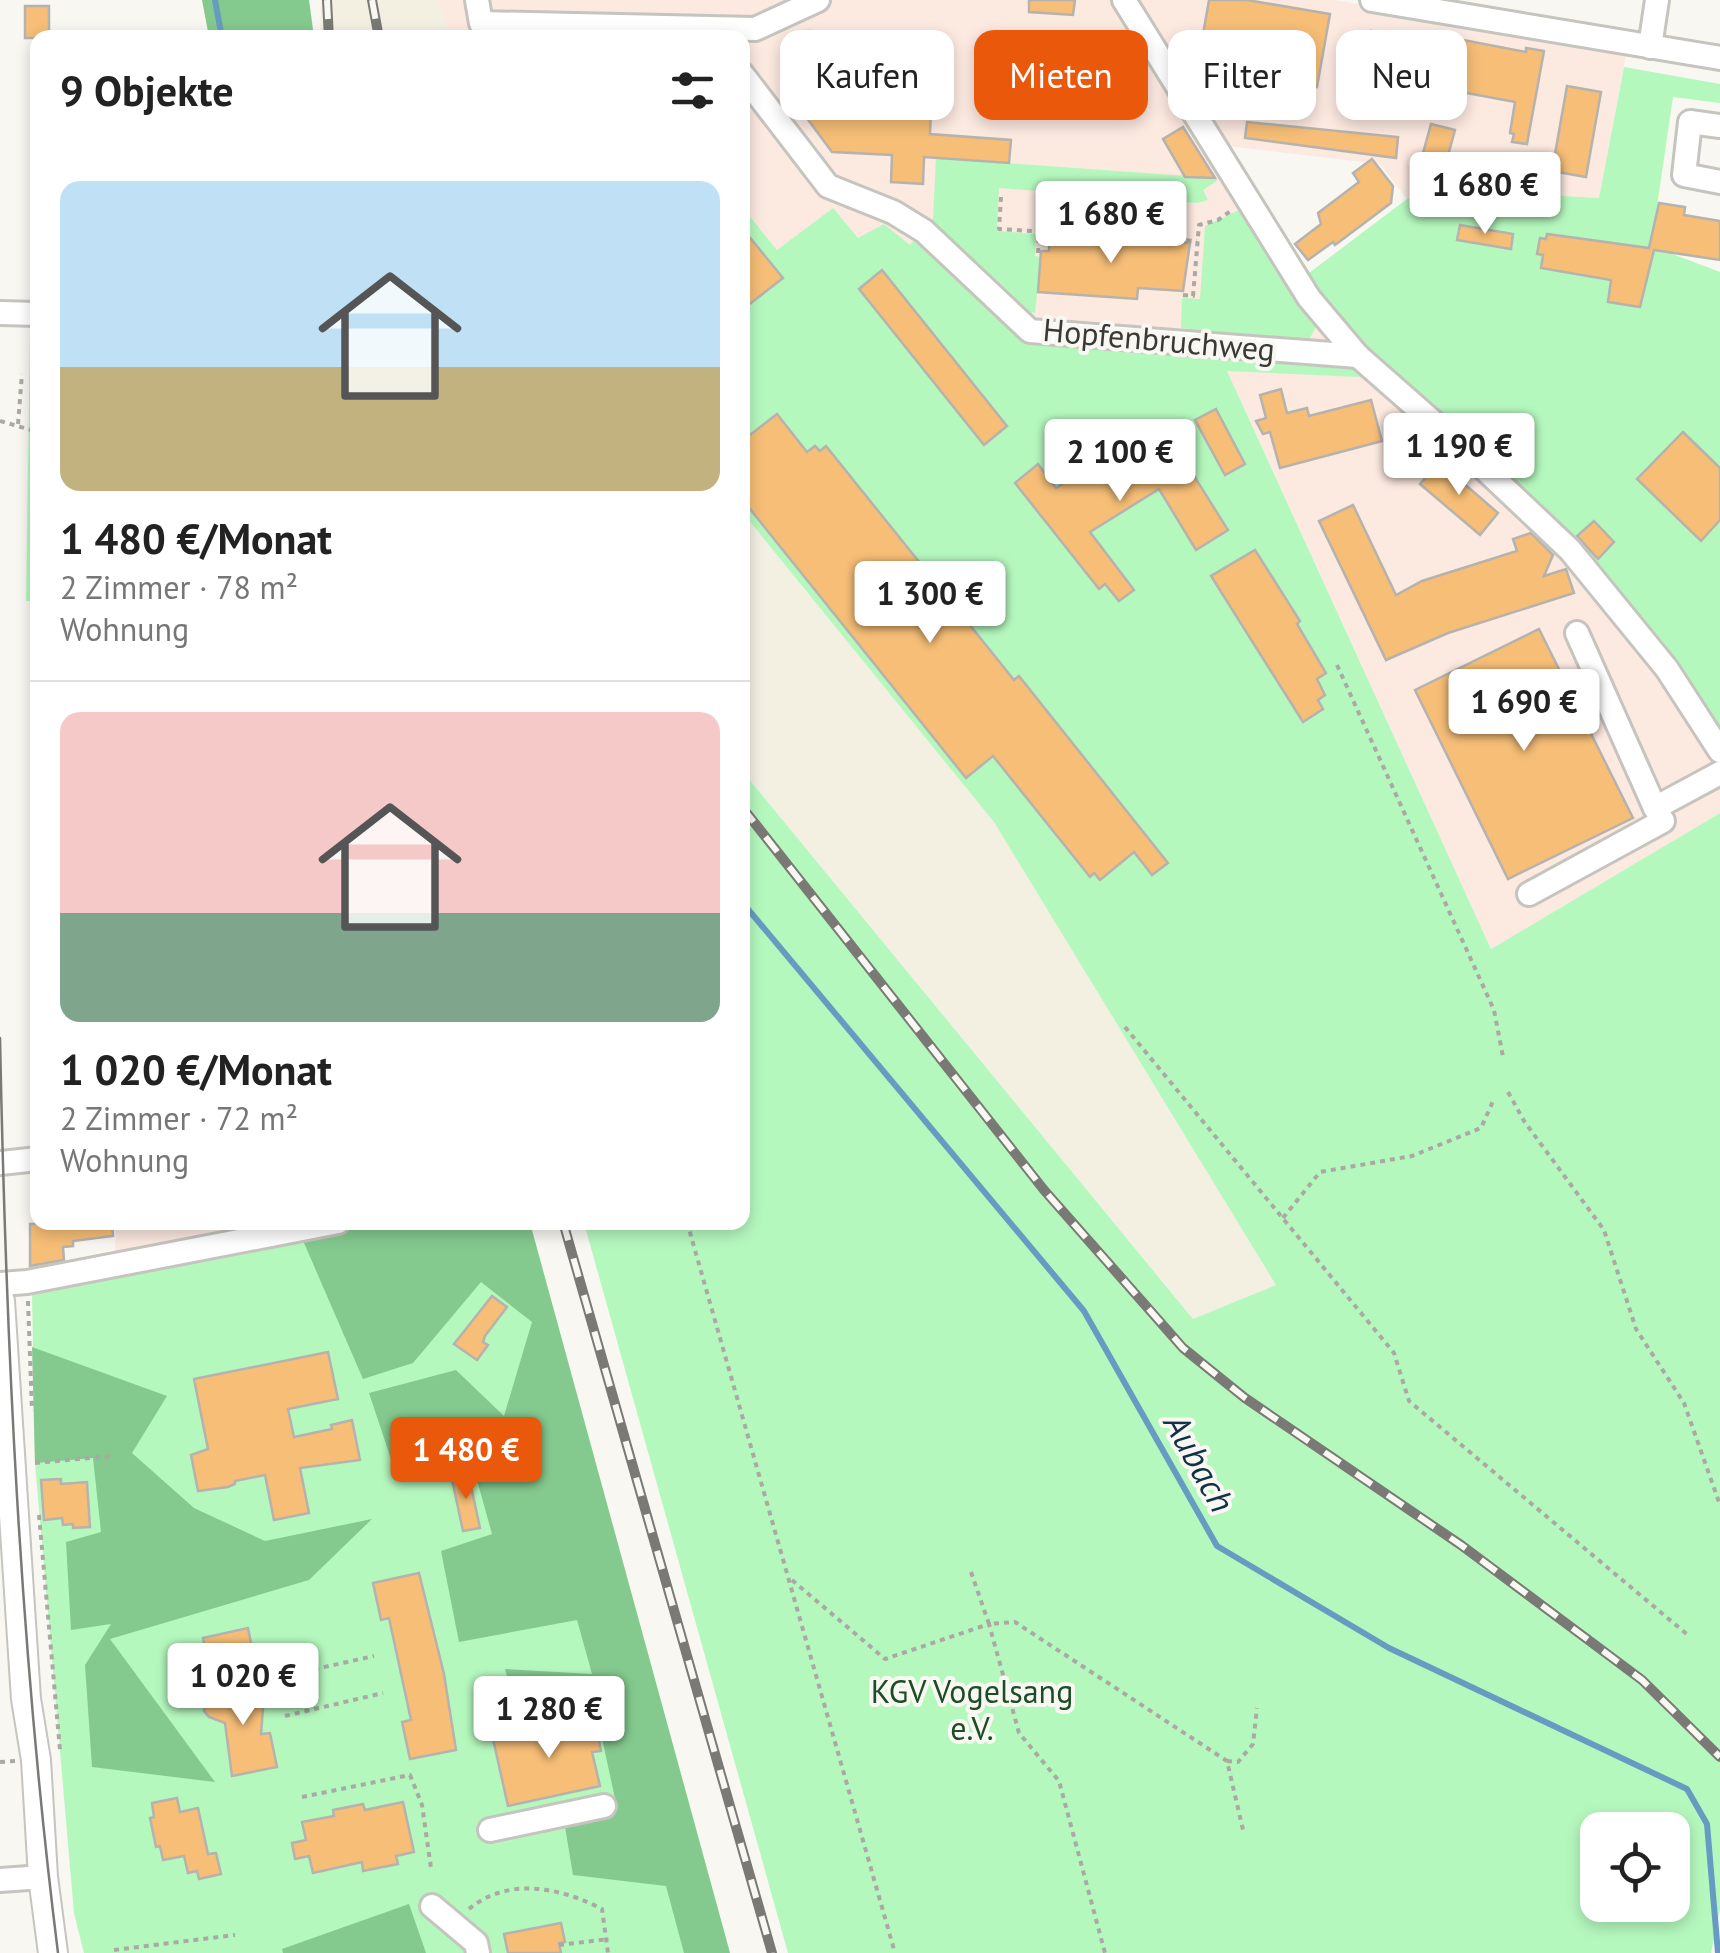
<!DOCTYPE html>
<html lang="de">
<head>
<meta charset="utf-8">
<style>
  :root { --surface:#fff; --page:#f2f2f2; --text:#222; --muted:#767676; --line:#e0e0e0; --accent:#ea580c }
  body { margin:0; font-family:"PT Sans",sans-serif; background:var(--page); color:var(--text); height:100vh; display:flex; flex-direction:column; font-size:38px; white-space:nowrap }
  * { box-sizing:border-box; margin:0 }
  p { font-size:32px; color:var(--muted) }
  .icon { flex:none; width:55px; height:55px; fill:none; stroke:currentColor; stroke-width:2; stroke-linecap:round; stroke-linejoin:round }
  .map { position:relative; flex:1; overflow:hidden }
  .drawer { position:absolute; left:30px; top:30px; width:720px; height:1200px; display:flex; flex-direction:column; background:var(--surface); border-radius:20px; box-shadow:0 5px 15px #0003 }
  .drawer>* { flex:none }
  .guide { position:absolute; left:780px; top:30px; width:790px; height:90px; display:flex; gap:20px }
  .buttons { position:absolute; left:1580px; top:1812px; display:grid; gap:20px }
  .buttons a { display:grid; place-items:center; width:110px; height:110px; border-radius:20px; background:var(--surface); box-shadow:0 5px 15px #0003; font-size:50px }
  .price { position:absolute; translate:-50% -85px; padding:0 22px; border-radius:10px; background:#fff; color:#222; font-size:32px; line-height:65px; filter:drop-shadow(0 2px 5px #0008) }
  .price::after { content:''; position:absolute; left:50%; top:60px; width:30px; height:22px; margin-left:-15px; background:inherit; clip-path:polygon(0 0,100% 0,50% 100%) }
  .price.on { background:var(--accent); color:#fff }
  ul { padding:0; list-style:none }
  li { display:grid; align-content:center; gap:20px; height:530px; padding:0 30px }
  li+li { border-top:2px solid var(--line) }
  li span { display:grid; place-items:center; height:310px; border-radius:20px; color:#555 }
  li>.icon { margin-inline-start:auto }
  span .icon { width:180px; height:180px; fill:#fffc; stroke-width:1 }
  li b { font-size:42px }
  h2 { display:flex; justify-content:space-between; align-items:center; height:120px; padding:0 30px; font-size:42px }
  .pill { padding:0 35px; border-radius:20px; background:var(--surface); box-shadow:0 5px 15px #0003; font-size:35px; line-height:90px }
  .pill.on { background:var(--accent); color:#fff }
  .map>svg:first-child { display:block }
  .commercial { fill:#fce9e0 }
  .built { fill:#f3efe1 }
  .green { fill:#b5f8be; fill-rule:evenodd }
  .forest { fill:#84c98e }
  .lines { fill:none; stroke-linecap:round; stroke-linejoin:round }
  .stream { stroke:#679cc2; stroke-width:6 }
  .building { fill:#f6be77; stroke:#b6b2ad; stroke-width:2.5 }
  .minor-casing { stroke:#c6c4be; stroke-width:28 }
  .major-casing { stroke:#c6c4be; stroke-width:32 }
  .path { stroke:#aaa9a4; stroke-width:4; stroke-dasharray:5 5; stroke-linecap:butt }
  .minor { stroke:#fff; stroke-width:22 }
  .major { stroke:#fff; stroke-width:28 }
  .tram { stroke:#7a7975; stroke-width:2.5 }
  .rail-casing { stroke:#7a7975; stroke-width:10 }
  .rail { stroke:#f9f7f1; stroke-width:6; stroke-dasharray:19; stroke-linecap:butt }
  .labels { text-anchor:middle; stroke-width:8; stroke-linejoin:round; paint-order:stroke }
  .street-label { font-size:32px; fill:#3a3937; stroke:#f9f7f1 }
  .park-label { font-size:32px; fill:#1c4d26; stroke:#f9f7f1 }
  .water-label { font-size:35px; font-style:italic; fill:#103147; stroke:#f9f7f1 }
</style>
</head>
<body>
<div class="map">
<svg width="1720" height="1953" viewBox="0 0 1720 1953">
  <rect width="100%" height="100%" fill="#f9f7f1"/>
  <g class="commercial">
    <polygon points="437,0 1335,0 1627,49 1599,198 1444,189 1407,199 1380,164 1203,143 1299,302 1346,362 1569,560 1664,678 1720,763 1720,813 1491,949 1227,370 743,372 742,38 452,37"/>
    <polygon points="116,1223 297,1223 115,1259"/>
  </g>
  <g class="built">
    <polygon points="321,0 437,0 452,37 320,37"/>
    <polygon points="1006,352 1227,370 1491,949 1720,1412 1194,1320 743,772 743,372"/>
  </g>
  <g class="green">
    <polygon points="1624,67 1720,84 1720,103 1673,97 1654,227 1670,231 1667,252 1720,272 1720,733 1675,662 1561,524 1368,350 1323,297 1309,273 1407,199 1444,189 1599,198"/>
    <polygon points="936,158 1215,178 1217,181 1203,190 1208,200 1197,203 999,188 997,231 1036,234 1035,256 1041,257 1035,313 1029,312 978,272 929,224 933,218"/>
    <path d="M743,208l34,42 56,-42 25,30 26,-14 26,21 8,-9 103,100 322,24 17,17 -133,-6 264,578 229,-136v1096l-9,44h-923l-204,-730 158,-1 1,-450 450,547 83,-34 -282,-463 -251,-309zM1598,1830h74v75h-74z"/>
    <polygon points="1239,210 1297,303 1316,327 1310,338 1190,338 1190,329 1181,328 1182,298 1200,299 1205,226"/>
    <polygon points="30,335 38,335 37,601 26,601"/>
    <polygon points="367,1223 530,1223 730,1953 84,1953 74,1913 35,1463 32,1293"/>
  </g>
  <g class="forest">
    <polygon points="202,0 309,0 314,37 209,37"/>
    <polygon points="367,1223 530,1223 730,1953 684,1953 666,1886 573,1875 565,1827 617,1808 597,1715 516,1709 505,1669 592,1674 577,1620 459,1642 441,1551 492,1534 472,1462 397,1477 369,1393 456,1370 504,1416 532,1322 481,1282 413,1363 363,1379 301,1236"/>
    <polygon points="32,1347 167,1396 132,1453 194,1508 265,1541 372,1519 309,1580 110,1639 215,1782 92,1767 85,1665 111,1624 71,1630 66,1542 101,1532 93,1458 35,1463"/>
    <polygon points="409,1904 426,1953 283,1953 282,1949"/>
  </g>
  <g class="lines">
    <g class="stream">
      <polyline points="215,0 222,38"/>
      <polyline points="742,902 1084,1311 1217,1546 1389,1648 1687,1789 1707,1824 1718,1953"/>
    </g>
  </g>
  <g class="building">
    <polygon points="1029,0 1075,0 1073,15 1029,12"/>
    <polygon points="1209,0 1247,0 1330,14 1317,87 1231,71 1235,52 1201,46"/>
    <rect x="25" y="6" width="24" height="32"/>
    <polygon points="808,31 934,37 930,134 1011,140 1009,163 924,157 923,184 891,182 892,155 832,152 798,106 804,100"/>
    <polygon points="1371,31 1396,35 1389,77 1363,73"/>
    <polygon points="1458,39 1526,52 1526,48 1544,51 1527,144 1512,142 1514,134 1510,133 1515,102 1440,88 1447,50 1456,52"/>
    <polygon points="1567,86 1601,92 1586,177 1552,171"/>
    <polygon points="1247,122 1398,137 1396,158 1245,138"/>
    <polygon points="1431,124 1455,130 1447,159 1423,153"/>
    <polygon points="1183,127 1215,178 1185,177 1163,139"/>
    <polygon points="1372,159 1393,186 1391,203 1335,245 1333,242 1308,260 1295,244 1321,224 1318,213 1359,182 1353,173"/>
    <polygon points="1659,203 1685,207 1684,215 1720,221 1720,260 1654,250 1640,307 1608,302 1611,280 1541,268 1543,255 1537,254 1540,238 1546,239 1547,234 1649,248"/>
    <polygon points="1460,225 1513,234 1511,249 1457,240"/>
    <polygon points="742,228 783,278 742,310"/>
    <polygon points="1050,233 1190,243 1183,291 1138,288 1137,299 1038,292 1041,251 1049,251"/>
    <polygon points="882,270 1007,426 984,445 859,289"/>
    <polygon points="1281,389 1287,413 1307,408 1309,416 1371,400 1382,441 1280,468 1270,432 1263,434 1256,421 1266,418 1260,395"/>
    <polygon points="1216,409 1245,464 1225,475 1195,420"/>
    <polygon points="777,414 807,452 815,446 820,451 826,446 1014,680 1019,676 1168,863 1152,875 1134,852 1100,880 1094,873 1090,877 993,756 966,778 742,499 742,441"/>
    <polygon points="1683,432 1720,468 1720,520 1701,541 1637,479"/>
    <polygon points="1167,433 1228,530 1196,550 1159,489 1090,532 1134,590 1119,601 1105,584 1099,589 1015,483 1038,464 1056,488 1113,452 1120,463"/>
    <polygon points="1439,462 1498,513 1480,535 1420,484"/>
    <polygon points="1353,505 1396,595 1422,581 1517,551 1513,539 1531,533 1553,555 1544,576 1566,569 1574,593 1448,633 1386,660 1319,521"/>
    <polygon points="1594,521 1614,542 1598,559 1577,536"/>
    <polygon points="1255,550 1300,621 1297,624 1326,673 1317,679 1325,695 1318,700 1323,709 1303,722 1211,576"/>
    <polygon points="1539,629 1633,818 1508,879 1415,690"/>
    <polygon points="112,1222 113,1236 73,1241 73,1246 63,1247 64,1260 30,1266 30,1224"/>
    <polygon points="492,1296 507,1307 485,1336 483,1342 488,1345 477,1360 454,1344"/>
    <polygon points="328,1352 338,1399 288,1409 294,1437 332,1429 331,1425 352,1420 360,1460 300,1468 309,1513 274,1520 265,1475 235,1481 235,1484 228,1487 198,1491 191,1455 208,1449 194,1379"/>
    <polygon points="468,1472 480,1528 463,1531 451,1475"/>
    <polygon points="61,1479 61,1484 87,1482 90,1527 73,1528 73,1524 63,1525 62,1518 44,1520 41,1480"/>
    <polygon points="419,1573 444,1674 456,1750 410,1759 402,1722 411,1720 389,1618 381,1620 373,1583"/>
    <polygon points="248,1628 255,1663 214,1672 212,1662 208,1663 203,1638"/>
    <polygon points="224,1685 258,1688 264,1696 261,1734 270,1733 277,1767 232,1776 225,1723 209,1717 204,1711 205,1701"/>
    <polygon points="594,1717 601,1751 592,1752 600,1786 508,1806 493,1739"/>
    <polygon points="177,1798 180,1812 198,1808 208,1854 216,1853 221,1874 199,1879 197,1871 188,1873 184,1856 163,1860 160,1846 156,1847 150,1818 154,1817 152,1803"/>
    <polygon points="403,1802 414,1852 396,1856 398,1864 363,1871 362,1862 313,1873 309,1856 295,1859 292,1843 306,1840 302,1822 334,1816 333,1810 363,1804 365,1810"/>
    <polygon points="561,1923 565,1942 559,1943 561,1953 508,1953 504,1934"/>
  </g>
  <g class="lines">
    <defs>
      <g id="minor">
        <polyline points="477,0 481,23 755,29 818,0"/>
        <polyline points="1124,0 1309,298 1358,356 1457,443 1570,550 1667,669 1720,751"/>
        <polyline points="1372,0 1720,58"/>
        <polyline points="1650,47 1657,0"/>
        <polyline points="742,74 828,186 893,212 924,231 1030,331 1358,356"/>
        <polyline points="1720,126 1690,122 1684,175 1720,182"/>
        <polyline points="0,313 38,314"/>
        <polyline points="1577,633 1655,808"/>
        <polyline points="1529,894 1663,821 1655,808 1720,773"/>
        <polyline points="0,1163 38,1159"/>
        <polyline points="0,1284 27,1282 338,1222"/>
        <polyline points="490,1830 604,1806"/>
        <polyline points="0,1880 43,1877"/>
        <polyline points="432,1906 476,1943 478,1953"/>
      </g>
      <polyline id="major" points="0,1301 26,1699 36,1760 43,1877 53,1953"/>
    </defs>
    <use href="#minor" class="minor-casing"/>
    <use href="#major" class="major-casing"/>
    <g class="path">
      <polyline points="1001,197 999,229 1197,241"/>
      <polyline points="1047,230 1046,248 1049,248"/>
      <polyline points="1038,253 1039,234"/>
      <polyline points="1183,295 1193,296 1199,225 1218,220 1232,210"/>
      <polyline points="0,421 38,432"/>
      <polyline points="18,424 22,374"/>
      <polyline points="1337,665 1494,1010 1503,1057"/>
      <polyline points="1125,1027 1394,1353 1409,1401 1689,1636"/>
      <polyline points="1508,1092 1524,1121 1604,1230 1636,1329 1684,1403 1720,1505"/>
      <polyline points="1283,1218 1320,1172 1412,1156 1481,1128 1494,1099"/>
      <polyline points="687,1222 895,1953"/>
      <polyline points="28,1301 32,1411"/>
      <polyline points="35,1463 112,1456"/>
      <polyline points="39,1515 60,1750"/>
      <polyline points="971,1572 989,1624 1015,1622 1227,1761 1244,1834"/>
      <polyline points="792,1580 885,1659 989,1624 1019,1733 1059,1781 1105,1953"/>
      <polyline points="275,1678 374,1656"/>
      <polyline points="285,1716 383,1693"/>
      <polyline points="1227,1761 1238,1762 1253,1744 1257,1708"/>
      <polyline points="0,1762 15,1761"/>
      <polyline points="302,1797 410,1775 422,1805 431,1868"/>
      <path d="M469,1909c40,-33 92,-21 133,0l6,44"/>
      <polyline points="559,1945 609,1939"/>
      <polyline points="114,1950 235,1935"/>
    </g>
    <use href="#minor" class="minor"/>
    <use href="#major" class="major"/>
    <path class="tram" d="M0,1038c6,305 20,612 58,915"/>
    <defs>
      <g id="rail">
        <polyline points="327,0 329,38"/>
        <polyline points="372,0 379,38"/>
        <polyline points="742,807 1044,1190 1183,1348 1245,1398 1461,1545 1642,1680 1720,1757"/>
        <polyline points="563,1222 772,1953"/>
      </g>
    </defs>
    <use href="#rail" class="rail-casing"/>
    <use href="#rail" class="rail"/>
  </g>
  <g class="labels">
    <g class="street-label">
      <text transform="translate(1159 340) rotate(5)" y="11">Hopfenbruchweg</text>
    </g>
    <g class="park-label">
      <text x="972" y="1703">KGV Vogelsang<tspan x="972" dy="37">e.V.</tspan></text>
    </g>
    <g class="water-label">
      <text transform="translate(1199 1463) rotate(61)" y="12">Aubach</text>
    </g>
  </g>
</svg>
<div class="buttons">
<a><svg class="icon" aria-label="locate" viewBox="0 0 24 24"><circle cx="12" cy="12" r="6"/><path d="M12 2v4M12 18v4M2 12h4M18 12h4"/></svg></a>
</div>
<b class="price" style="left:1485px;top:237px">1 680 €</b>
<b class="price" style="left:1111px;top:266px">1 680 €</b>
<b class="price" style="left:1459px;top:498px">1 190 €</b>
<b class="price" style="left:1120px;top:504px">2 100 €</b>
<b class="price" style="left:930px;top:646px">1 300 €</b>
<b class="price" style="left:1524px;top:754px">1 690 €</b>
<b class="price on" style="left:466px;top:1502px">1 480 €</b>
<b class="price" style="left:243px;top:1728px">1 020 €</b>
<b class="price" style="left:549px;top:1761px">1 280 €</b>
<div class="guide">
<a class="pill">Kaufen</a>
<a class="pill on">Mieten</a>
<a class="pill">Filter</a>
<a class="pill">Neu</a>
</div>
<section class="drawer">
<h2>9 Objekte<svg class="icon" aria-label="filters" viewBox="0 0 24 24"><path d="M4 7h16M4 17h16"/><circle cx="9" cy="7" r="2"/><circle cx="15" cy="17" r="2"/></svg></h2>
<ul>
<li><span style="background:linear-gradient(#bfe0f5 60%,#c2b280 0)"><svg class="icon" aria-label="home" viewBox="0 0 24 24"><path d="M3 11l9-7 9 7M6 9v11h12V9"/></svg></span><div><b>1 480 €/Monat</b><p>2 Zimmer · 78 m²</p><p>Wohnung</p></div></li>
<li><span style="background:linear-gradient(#f6c9c9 65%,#7fa58c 0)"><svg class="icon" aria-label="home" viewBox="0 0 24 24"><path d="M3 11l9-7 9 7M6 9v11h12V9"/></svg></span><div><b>1 020 €/Monat</b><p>2 Zimmer · 72 m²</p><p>Wohnung</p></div></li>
</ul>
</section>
</div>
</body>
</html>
